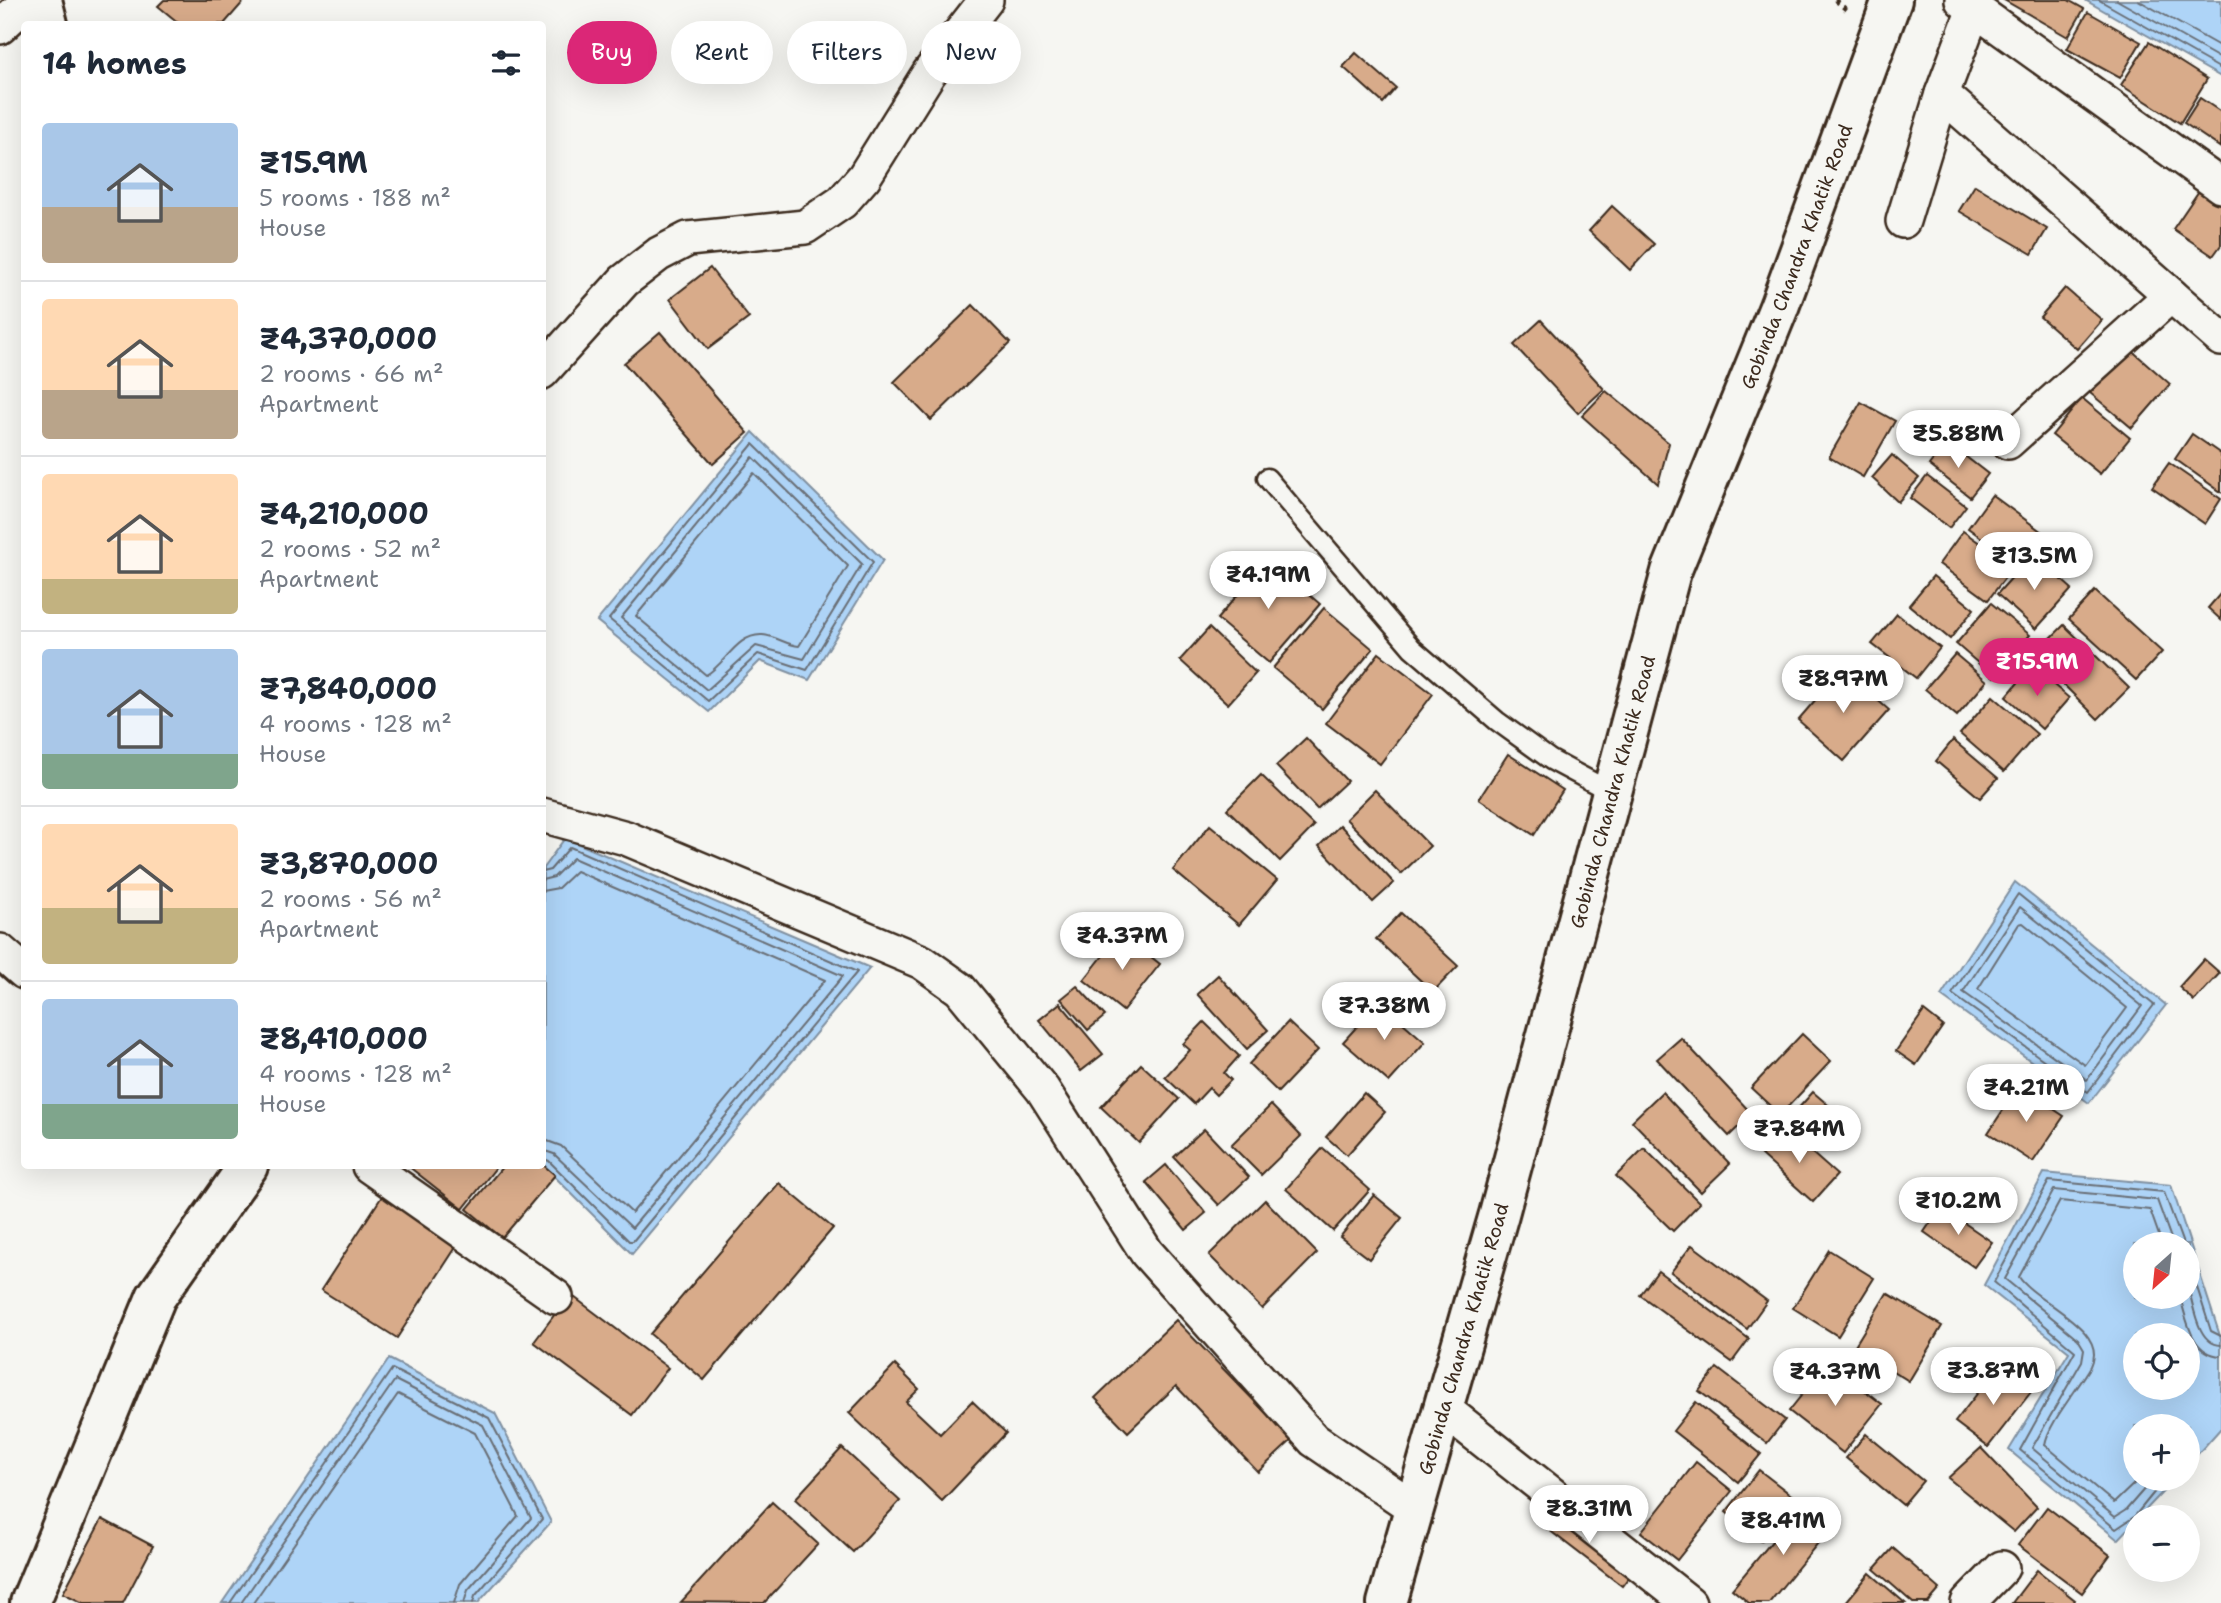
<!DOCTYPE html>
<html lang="en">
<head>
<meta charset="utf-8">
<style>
  :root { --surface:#fff; --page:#f2f2f3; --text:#1f2937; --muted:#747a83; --line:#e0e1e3; --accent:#db2777 }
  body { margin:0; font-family:"Shantell Sans",sans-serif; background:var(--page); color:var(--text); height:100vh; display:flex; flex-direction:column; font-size:26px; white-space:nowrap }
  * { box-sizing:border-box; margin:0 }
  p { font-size:23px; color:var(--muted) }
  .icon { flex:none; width:38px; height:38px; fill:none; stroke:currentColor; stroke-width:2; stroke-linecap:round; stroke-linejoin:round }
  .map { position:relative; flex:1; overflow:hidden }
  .details { position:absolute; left:21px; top:21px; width:525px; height:1148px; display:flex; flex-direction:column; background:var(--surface); border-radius:7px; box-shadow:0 7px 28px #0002 }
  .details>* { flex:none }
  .hud { position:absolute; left:567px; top:21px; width:665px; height:63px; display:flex; gap:14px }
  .needle { width:46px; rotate:207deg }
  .controls { position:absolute; left:2123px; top:1232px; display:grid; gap:14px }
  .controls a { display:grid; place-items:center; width:77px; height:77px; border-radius:50%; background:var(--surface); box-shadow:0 7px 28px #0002; font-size:35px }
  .price { position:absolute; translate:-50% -60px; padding:0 16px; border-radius:24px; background:#fff; color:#222; font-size:23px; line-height:46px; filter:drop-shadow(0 2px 4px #0008) }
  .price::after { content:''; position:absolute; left:50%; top:42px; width:21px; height:16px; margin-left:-10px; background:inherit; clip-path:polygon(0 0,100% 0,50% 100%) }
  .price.selected { background:var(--accent); color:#fff }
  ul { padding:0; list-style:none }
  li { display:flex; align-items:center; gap:21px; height:175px; padding:0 21px }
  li+li { border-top:2px solid var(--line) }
  li span { display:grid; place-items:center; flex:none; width:196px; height:140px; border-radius:7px; color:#555 }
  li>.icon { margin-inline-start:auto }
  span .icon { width:84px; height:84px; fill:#fffc; stroke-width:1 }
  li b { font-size:30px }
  h2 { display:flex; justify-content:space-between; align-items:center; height:84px; padding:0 21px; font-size:30px }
  .tag { padding:0 24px; border-radius:32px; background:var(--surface); box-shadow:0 7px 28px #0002; font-size:24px; line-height:63px }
  .tag.selected { background:var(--accent); color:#fff }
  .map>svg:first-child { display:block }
  .water { fill:#aed4f7; stroke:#8090a0; stroke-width:2; fill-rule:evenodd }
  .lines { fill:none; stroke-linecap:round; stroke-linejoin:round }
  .shore { stroke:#696e75; stroke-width:2 }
  .building { fill:#d8ab8a; stroke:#3b2a1e; stroke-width:2 }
  .lane-casing { stroke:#3b2a1e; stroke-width:23 }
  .street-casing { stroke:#3b2a1e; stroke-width:38 }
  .secondary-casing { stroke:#3b2a1e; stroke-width:44 }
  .path { stroke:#3b2a1e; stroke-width:4.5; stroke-dasharray:5 5; stroke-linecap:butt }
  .lane { stroke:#f6f6f2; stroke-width:18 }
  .street { stroke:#f6f6f2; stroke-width:33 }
  .secondary { stroke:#f6f6f2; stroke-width:38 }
  .labels { text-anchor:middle; stroke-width:7; stroke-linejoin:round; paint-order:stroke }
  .street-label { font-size:19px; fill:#3b2a1e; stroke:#f6f6f2 }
</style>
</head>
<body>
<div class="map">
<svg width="2221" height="1603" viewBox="0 0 2221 1603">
  <rect width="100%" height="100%" fill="#f6f6f2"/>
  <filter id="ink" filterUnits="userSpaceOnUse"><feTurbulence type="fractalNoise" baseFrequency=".0143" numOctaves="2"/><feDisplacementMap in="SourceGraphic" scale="14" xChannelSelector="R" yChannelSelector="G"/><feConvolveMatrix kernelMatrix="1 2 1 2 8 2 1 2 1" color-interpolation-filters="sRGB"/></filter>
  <g filter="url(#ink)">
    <g class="water">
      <polygon points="2085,0 2221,0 2221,77"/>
      <polygon points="753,432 883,560 809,680 760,661 709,712 597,621"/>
      <polygon points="565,838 870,968 632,1254 543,1165 543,868"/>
      <polygon points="2015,882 2166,1005 2089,1103 1941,996"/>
      <path d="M2044,1173l127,12 50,154v89l-33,37v-39h-53v53h40l-36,38h-4v5l-17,18 -109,-90 60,-98 -85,-67zM2188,1244v53h-53v-53zM2135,1335h53v53h-53z"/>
      <polygon points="389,1359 495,1413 551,1522 478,1603 222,1603"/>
    </g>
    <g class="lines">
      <g class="shore">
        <polyline points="2099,0 2221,69"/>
        <polyline points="2117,0 2221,59"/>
        <polyline points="2138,0 2221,47"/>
        <polygon points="753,444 873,562 807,670 758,654 708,701 609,619"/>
        <polygon points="753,457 862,564 804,659 756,646 707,690 621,618"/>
        <path d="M754,473l94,93 -49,80c-12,-1 -24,-10 -36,-11 -26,-2 -38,30 -57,40l-70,-59z"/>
        <polyline points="542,872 550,870 570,847 857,972 633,1241 629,1241 549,1161 542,1158"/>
        <polyline points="542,880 554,877 573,858 843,976 632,1228 554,1154 542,1150"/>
        <polyline points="542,891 558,888 576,871 825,980 632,1213 561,1146 542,1139"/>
        <polygon points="2018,894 2154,1005 2088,1092 1952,994"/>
        <polygon points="2020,907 2142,1006 2087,1080 1963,992"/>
        <polygon points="2023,923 2127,1008 2085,1065 1978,989 2019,924"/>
        <polyline points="2188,1259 2211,1331 2221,1336"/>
        <path d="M2188,1287c6,19 9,57 33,58"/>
        <path d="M2180,1297c7,23 11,57 41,59"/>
        <path d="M2139,1479l-25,24 -69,-58c3,-22 34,-57 46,-79 19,-37 -56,-64 -72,-89l41,-76 90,9 12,34"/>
        <polyline points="2153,1479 2126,1510 2115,1517 2032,1448 2082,1361 2084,1349 2078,1339 2005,1279 2054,1190 2157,1200 2173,1244"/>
        <polyline points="2165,1479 2134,1517 2116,1529 2020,1450 2075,1351 1994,1282 2049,1181 2164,1192 2183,1244"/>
        <polyline points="230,1603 392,1369 489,1418 542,1519 475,1596 473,1603"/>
        <polyline points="241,1603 395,1380 483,1425 531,1518 468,1590 464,1603"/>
        <polyline points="253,1603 398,1394 475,1433 518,1516 460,1584 454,1603"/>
      </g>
    </g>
    <g class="building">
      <polygon points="164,0 245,0 224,24 180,24 158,6"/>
      <polygon points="2004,0 2068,0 2084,9 2068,37"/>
      <polygon points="2088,12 2141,42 2120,78 2067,49"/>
      <polygon points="2149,42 2207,79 2180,123 2121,85"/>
      <polygon points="1356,53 1396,88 1383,103 1343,67"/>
      <polygon points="2200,98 2221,112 2221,148 2184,123"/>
      <polygon points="2207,179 2221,189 2221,245 2213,256 2173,229"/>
      <polygon points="1975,185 2047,229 2032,254 1959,211"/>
      <polygon points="1612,206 1654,244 1630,270 1589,231"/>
      <polygon points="710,268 749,318 708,349 670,299"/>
      <polygon points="2065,288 2102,320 2077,349 2040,317"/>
      <polygon points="973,305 1010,343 931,420 894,382"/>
      <polygon points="1541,320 1604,389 1578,413 1514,345"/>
      <polygon points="660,332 748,433 713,464 624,363"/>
      <polygon points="2129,348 2170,384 2132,428 2090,393"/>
      <polygon points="1606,391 1669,443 1658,484 1582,416"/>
      <polygon points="2082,398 2130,438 2100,474 2052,435"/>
      <polygon points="1861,402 1895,421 1863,477 1829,457"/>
      <polygon points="2192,434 2221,454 2221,492 2175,459"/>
      <polygon points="1947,442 1988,474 1970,497 1929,465"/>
      <polygon points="1892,455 1919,478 1898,502 1872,478"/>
      <polygon points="2169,463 2221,499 2205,524 2152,487"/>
      <polygon points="1927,476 1966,506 1949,528 1910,498"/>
      <polygon points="1992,495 2042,532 2019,565 1968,528"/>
      <polygon points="1963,531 2013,567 1988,600 1939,564"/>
      <polygon points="2033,554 2072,589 2036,629 1997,594"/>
      <polygon points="1268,559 1320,604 1269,663 1217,619"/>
      <polygon points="1933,576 1974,609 1950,639 1909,605"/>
      <polygon points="2095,591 2162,652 2136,680 2069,619"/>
      <polygon points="2221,593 2221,620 2208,608"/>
      <polygon points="1991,603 2030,635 1994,677 1956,644"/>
      <polygon points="1324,608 1373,649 1322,709 1273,668"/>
      <polygon points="1897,614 1940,648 1916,678 1872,644"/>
      <polygon points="2064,625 2129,688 2098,719 2034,655"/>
      <polygon points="1209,628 1256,673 1228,704 1180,660"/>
      <polygon points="1379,653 1433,694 1380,764 1326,723"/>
      <polygon points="1955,654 1987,681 1957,716 1925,689"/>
      <polygon points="2032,666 2069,698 2042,729 2006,697"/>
      <polygon points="1842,669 1889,710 1844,761 1798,720"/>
      <polygon points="1993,696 2037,734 2004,772 1960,734"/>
      <polygon points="1306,738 1347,781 1317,809 1276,766"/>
      <polygon points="1953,740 1998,778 1980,798 1936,761"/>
      <polygon points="1508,754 1563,790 1534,835 1479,799"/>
      <polygon points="1261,775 1314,826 1280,861 1227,809"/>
      <polygon points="1375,790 1430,846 1401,874 1346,819"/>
      <polygon points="1210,825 1277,880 1239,925 1173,870"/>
      <polygon points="1340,825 1394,883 1373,902 1319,846"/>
      <polygon points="1401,913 1458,966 1433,992 1376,939"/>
      <polygon points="1121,933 1160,964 1123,1011 1084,980"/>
      <polygon points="2204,959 2220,973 2194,1001 2179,987"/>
      <polygon points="1218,975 1268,1030 1247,1049 1197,994"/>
      <polygon points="1077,986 1105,1016 1088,1030 1061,999"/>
      <polygon points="1379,1002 1425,1042 1389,1082 1343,1042"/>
      <polygon points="1060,1003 1103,1054 1081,1071 1039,1020"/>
      <polygon points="1924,1011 1943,1026 1916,1065 1896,1051"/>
      <polygon points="1204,1022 1239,1056 1224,1073 1231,1080 1216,1095 1209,1088 1194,1104 1165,1077 1190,1050 1183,1044"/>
      <polygon points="1288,1022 1318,1050 1278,1092 1249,1064"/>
      <polygon points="1802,1034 1831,1061 1780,1115 1751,1088"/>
      <polygon points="1681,1038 1752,1114 1729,1136 1657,1059"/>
      <polygon points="1141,1064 1179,1099 1139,1143 1101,1107"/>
      <polygon points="2019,1086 2064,1116 2033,1162 1988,1133"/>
      <polygon points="1662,1092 1730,1164 1701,1192 1632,1121"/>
      <polygon points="1813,1092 1855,1128 1839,1147 1796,1111"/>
      <polygon points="1364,1093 1385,1112 1347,1155 1326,1137"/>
      <polygon points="1271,1105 1301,1136 1261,1175 1231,1145"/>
      <polygon points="1204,1129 1249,1177 1219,1205 1174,1157"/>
      <polygon points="1785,1129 1837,1175 1813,1202 1761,1155"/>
      <polygon points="1323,1148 1370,1190 1333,1231 1286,1189"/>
      <polygon points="1644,1148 1700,1203 1673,1231 1616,1176"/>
      <polygon points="542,1164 555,1175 502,1238 467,1209 503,1166"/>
      <polygon points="1166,1165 1206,1213 1186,1230 1146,1182"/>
      <polygon points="408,1166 497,1166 463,1209"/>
      <polygon points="779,1183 833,1228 704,1380 650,1334"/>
      <polygon points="386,1190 462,1238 397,1338 321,1290"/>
      <polygon points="1374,1195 1402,1218 1369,1259 1340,1237"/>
      <polygon points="1265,1200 1317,1253 1262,1309 1209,1255"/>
      <polygon points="1941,1207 1992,1242 1974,1267 1924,1232"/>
      <polygon points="1692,1245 1767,1301 1747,1329 1671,1272"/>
      <polygon points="1829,1250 1874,1278 1838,1336 1793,1308"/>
      <polygon points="1658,1271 1749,1339 1732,1362 1640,1295"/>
      <polygon points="1887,1293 1942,1326 1909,1381 1854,1347"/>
      <polygon points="570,1294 668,1368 632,1415 534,1342"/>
      <polygon points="1176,1320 1292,1440 1258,1472 1176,1386 1128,1432 1095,1398"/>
      <polygon points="1828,1362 1882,1404 1843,1453 1789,1411"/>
      <polygon points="895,1365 919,1389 906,1402 940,1434 972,1401 1006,1433 942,1501 849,1413"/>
      <polygon points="1998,1367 2031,1392 1988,1447 1955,1422"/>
      <polygon points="1717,1368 1785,1420 1767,1443 1699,1391"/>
      <polygon points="1696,1402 1761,1454 1738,1482 1673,1431"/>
      <polygon points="1866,1434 1923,1481 1903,1505 1846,1458"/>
      <polygon points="842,1448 900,1501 853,1552 795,1499"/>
      <polygon points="1981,1448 2037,1507 2014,1532 1948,1478"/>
      <polygon points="1696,1462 1732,1491 1677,1560 1641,1532"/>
      <polygon points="1759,1470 1795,1498 1761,1541 1726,1512"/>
      <polygon points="772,1502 818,1544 764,1603 681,1602"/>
      <polygon points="1804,1503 1832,1526 1769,1603 1749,1603 1732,1589"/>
      <polygon points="1554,1504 1637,1566 1622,1586 1540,1523"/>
      <polygon points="2047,1507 2110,1555 2082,1593 2018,1545"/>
      <polygon points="102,1519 153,1546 123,1603 83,1603 63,1593"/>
      <polygon points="1893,1548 1940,1589 1928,1603 1913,1603 1874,1569"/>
      <polygon points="2037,1570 2075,1600 2073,1603 2012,1603"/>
      <polygon points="1870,1573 1905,1603 1845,1603"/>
    </g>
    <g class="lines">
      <defs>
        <polyline id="lane" points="1267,478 1412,648 1497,721 1551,760 1611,792"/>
        <g id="street">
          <polyline points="1962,0 2221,186"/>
          <polyline points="1974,9 1942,94 2221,339"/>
          <polyline points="0,27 29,0"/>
          <polyline points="1903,221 1942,94"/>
          <polyline points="542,372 624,281 659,254 688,239 805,227 842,202 864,177 929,73 986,0"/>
          <polyline points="2008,442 2171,295"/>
          <polyline points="542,815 626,838 922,962 960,989 1043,1090 1147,1253 1314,1440 1414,1508"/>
          <polyline points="0,951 24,972"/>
          <polyline points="369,1166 556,1297"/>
          <polyline points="1444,1409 1689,1603"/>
          <polyline points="1968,1603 2002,1568"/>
        </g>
        <g id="secondary">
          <polyline points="42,0 48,24"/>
          <polyline points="30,1603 156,1297 248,1166"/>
          <path id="s1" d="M1387,1603l112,-389 172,-642 108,-265 113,-307"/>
        </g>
      </defs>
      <use href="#lane" class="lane-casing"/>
      <use href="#street" class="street-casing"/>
      <use href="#secondary" class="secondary-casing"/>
      <polyline class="path" points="1835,0 1848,11"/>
      <use href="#lane" class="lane"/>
      <use href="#street" class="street"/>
      <use href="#secondary" class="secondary"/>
    </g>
  </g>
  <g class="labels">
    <g class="street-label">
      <text dy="7" stroke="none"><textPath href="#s1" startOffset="1409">Gobinda Chandra Khatik Road</textPath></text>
      <text dy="7" stroke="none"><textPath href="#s1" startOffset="842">Gobinda Chandra Khatik Road</textPath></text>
      <text dy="7" stroke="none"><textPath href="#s1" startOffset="275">Gobinda Chandra Khatik Road</textPath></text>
    </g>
  </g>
</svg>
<div class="controls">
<a><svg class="needle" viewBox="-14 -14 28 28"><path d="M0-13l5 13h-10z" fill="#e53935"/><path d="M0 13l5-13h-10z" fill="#747a83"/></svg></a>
<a><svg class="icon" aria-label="locate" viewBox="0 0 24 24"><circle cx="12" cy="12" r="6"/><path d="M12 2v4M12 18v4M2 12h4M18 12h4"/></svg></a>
<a>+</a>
<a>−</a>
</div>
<b class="price" style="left:1958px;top:470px">₹5.88M</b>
<b class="price" style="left:2034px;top:592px">₹13.5M</b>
<b class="price" style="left:1268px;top:611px">₹4.19M</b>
<b class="price selected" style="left:2037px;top:698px">₹15.9M</b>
<b class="price" style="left:1843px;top:715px">₹8.97M</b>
<b class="price" style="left:1122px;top:972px">₹4.37M</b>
<b class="price" style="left:1384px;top:1042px">₹7.38M</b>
<b class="price" style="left:2026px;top:1124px">₹4.21M</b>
<b class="price" style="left:1799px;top:1165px">₹7.84M</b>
<b class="price" style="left:1958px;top:1237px">₹10.2M</b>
<b class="price" style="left:1993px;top:1407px">₹3.87M</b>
<b class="price" style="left:1835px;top:1408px">₹4.37M</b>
<b class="price" style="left:1589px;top:1545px">₹8.31M</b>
<b class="price" style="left:1783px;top:1557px">₹8.41M</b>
<div class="hud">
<a class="tag selected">Buy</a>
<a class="tag">Rent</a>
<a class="tag">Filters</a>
<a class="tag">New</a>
</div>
<section class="details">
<h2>14 homes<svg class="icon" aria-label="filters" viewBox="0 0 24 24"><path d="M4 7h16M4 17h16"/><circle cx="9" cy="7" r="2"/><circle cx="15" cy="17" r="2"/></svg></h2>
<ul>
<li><span style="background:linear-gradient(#a9c7e8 60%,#b9a48a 0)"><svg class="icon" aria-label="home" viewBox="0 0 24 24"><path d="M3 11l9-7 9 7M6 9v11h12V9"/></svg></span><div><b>₹15.9M</b><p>5 rooms · 188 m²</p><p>House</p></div></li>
<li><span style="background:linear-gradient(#ffd9b3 65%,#b9a48a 0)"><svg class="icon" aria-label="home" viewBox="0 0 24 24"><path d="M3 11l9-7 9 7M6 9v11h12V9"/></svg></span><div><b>₹4,370,000</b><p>2 rooms · 66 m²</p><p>Apartment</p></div></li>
<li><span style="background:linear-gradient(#ffd9b3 75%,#c2b280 0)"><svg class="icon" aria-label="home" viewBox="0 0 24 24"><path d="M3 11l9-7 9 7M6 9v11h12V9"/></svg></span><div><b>₹4,210,000</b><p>2 rooms · 52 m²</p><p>Apartment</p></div></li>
<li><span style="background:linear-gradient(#a9c7e8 75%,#7fa58c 0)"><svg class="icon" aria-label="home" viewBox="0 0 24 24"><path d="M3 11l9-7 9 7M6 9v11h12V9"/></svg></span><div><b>₹7,840,000</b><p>4 rooms · 128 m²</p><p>House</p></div></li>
<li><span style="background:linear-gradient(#ffd9b3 60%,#c2b280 0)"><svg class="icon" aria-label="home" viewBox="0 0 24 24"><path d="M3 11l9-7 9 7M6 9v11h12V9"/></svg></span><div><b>₹3,870,000</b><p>2 rooms · 56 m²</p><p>Apartment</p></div></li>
<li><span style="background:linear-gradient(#a9c7e8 75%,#7fa58c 0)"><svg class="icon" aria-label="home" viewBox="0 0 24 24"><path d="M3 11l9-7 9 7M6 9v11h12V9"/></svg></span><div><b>₹8,410,000</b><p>4 rooms · 128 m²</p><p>House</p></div></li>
</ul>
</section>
</div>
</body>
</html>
